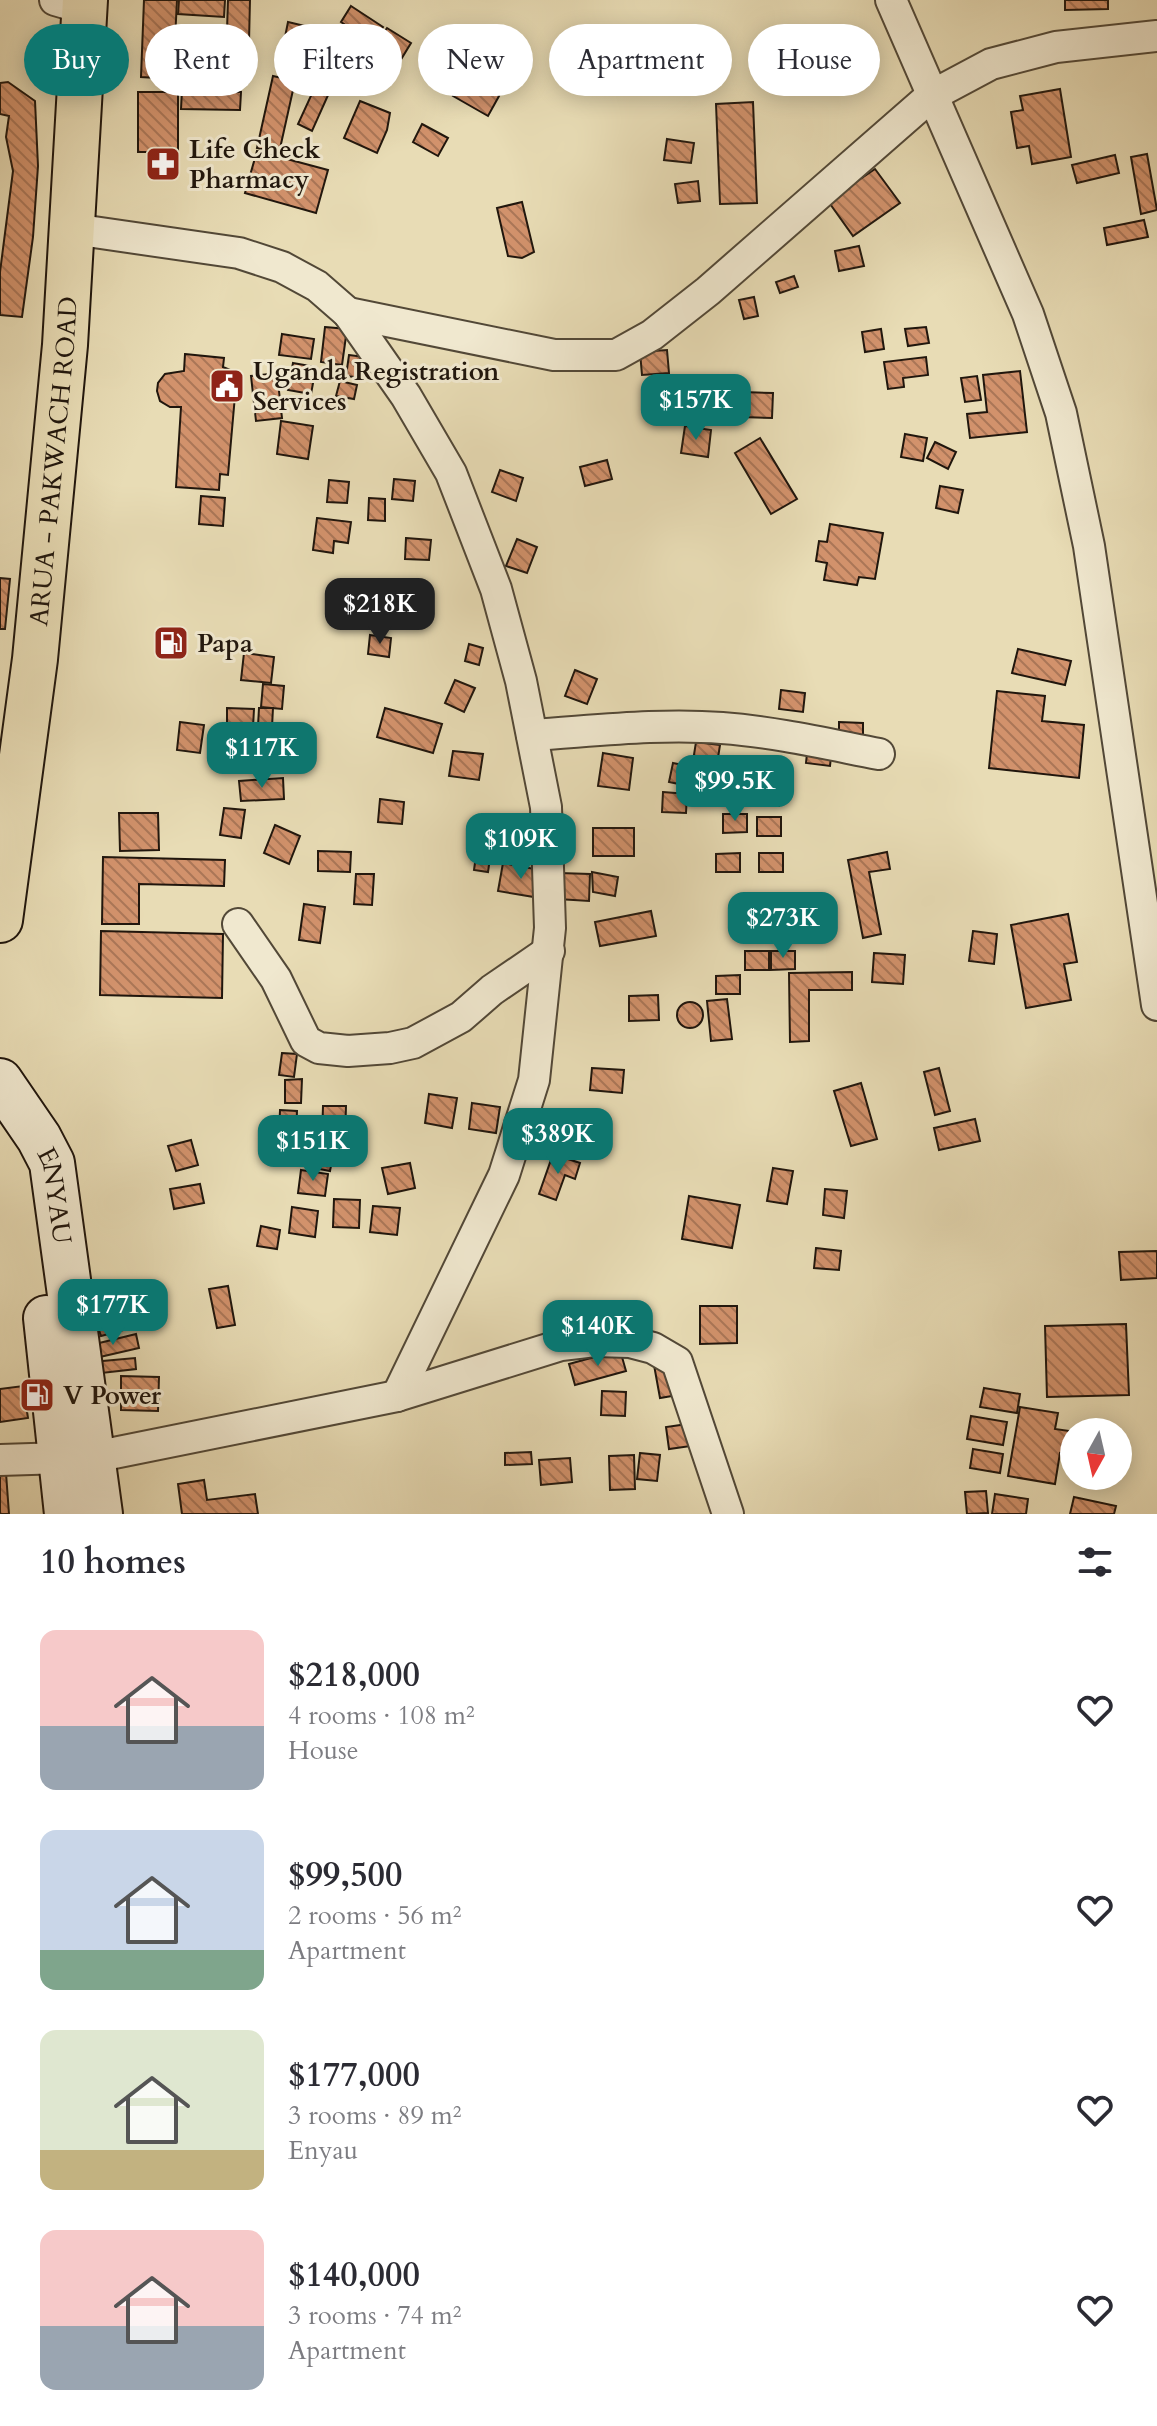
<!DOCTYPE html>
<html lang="en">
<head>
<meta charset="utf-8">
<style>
  :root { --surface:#fff; --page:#f2f2f3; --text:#2b2b33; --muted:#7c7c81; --accent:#0f766e }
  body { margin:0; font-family:Cardo,serif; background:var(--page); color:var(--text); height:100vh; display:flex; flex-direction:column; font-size:30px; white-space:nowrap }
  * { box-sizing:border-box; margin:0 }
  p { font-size:26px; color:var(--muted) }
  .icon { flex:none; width:44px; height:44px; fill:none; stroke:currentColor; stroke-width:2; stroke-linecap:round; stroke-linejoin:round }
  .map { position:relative; height:1514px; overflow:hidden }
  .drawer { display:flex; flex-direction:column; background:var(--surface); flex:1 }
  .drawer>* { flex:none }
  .hud { position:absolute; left:24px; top:24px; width:1110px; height:72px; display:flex; gap:16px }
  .needle { width:52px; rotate:188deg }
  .controls { position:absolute; left:1060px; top:1418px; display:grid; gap:16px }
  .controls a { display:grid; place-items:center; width:72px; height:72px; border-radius:50%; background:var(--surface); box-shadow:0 4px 20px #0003; font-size:40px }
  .price { position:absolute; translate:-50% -68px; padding:0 18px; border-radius:16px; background:var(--accent); color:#fff; font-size:26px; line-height:52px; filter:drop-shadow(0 2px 4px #0008) }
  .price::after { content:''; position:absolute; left:50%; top:48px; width:24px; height:18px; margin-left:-12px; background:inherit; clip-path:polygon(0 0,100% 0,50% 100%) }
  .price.on { background:#222; color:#fff }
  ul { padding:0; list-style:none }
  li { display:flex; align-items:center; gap:24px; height:200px; padding:0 40px }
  li span { display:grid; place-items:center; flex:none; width:224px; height:160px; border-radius:16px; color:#555 }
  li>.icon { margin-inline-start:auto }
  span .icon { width:96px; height:96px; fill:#fffc; stroke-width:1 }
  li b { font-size:34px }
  h2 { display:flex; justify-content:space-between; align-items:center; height:96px; padding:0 40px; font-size:34px }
  .pill { padding:0 28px; border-radius:36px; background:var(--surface); box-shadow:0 4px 20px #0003; font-size:28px; line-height:72px }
  .pill.on { background:var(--accent); color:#fff }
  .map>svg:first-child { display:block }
  .building { fill:url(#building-back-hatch); stroke:#20160d; stroke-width:2 }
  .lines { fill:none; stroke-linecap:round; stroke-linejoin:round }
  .street-casing { stroke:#524837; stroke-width:34 }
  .secondary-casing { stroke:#20160d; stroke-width:48 }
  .primary-casing { stroke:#20160d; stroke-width:48 }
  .street { stroke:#f0e8cf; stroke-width:30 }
  .secondary { stroke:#f0e8cf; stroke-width:44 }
  .primary { stroke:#e8dcb5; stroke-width:44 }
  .labels { text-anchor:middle; stroke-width:6; stroke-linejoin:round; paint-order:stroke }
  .poi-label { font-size:26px; font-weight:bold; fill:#20160d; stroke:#f0e8cf; text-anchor:start }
  .street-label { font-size:26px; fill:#20160d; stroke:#f0e8cf }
</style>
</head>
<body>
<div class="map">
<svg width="1157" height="1514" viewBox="0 0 1157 1514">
  <defs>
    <pattern id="building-back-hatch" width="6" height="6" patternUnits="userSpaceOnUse" patternTransform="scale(2)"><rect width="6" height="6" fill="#d2926c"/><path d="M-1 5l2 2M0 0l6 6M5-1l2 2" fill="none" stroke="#aa7657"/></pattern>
  </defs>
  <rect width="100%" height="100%" fill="#e8dcb5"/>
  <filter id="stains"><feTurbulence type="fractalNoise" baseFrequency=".0025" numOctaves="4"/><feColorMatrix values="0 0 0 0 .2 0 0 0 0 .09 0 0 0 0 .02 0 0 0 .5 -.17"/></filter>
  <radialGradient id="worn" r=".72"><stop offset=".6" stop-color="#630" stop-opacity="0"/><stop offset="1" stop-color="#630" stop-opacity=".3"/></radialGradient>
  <g class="building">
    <polygon points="144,0 177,0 173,79 141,77"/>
    <polygon points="179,0 225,0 224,17 178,14"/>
    <polygon points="228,0 250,0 248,83 177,80 178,58 226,60"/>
    <polygon points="1065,0 1108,0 1108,9 1065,10"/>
    <polygon points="351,6 383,27 373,43 341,22"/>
    <polygon points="288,22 309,27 299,72 279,67"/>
    <polygon points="387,28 411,43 400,61 375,45"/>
    <polygon points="273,76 295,81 279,153 257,148"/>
    <polygon points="465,76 499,96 488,116 453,96"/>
    <polygon points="8,82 35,101 38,166 33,237 22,317 0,315 0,272 13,171 6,137 9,116 0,114 0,83"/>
    <polygon points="315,87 329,93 312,131 298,124"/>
    <polygon points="1060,89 1071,157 1032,164 1029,146 1017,148 1011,112 1023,110 1020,96"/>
    <polygon points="182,90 241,92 240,110 181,109"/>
    <rect x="138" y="92" width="40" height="60"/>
    <polygon points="360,101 390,113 387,130 377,153 344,138"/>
    <polygon points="753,102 757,203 720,204 716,104"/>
    <polygon points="422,124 448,138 438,156 413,142"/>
    <polygon points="667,139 694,143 691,163 664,160"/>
    <polygon points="257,151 328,170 316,213 245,193"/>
    <polygon points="1147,154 1157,210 1141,214 1131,157"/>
    <polygon points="1115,155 1119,173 1077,183 1072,165"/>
    <polygon points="875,169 900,203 853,236 828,201"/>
    <polygon points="698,181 700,201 678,203 675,184"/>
    <polygon points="522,202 534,252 522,258 508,256 497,208"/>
    <polygon points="1144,220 1148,237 1107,245 1104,228"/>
    <polygon points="859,246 864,266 839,271 835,251"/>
    <polygon points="794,276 798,287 780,293 776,282"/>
    <polygon points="754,297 758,316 744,319 739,300"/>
    <polygon points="325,327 347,329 342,365 321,362"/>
    <polygon points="926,327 929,343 908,346 905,329"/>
    <polygon points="881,329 884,349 865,352 862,332"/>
    <polygon points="282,334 314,339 311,359 279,355"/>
    <polygon points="667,350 669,373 642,375 640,352"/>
    <polygon points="185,354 224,358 223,367 237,373 228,475 220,474 219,490 176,487 181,407 170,407 160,401 157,391 158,383 165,374 184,371"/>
    <polygon points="349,355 365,357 362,378 346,376"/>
    <polygon points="926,357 928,375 903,378 904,387 888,389 884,362"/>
    <polygon points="293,363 316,367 311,394 288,390"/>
    <polygon points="1020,371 1027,432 970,438 967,414 987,412 983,375"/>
    <polygon points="277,373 282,418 256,421 251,376"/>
    <polygon points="977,376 981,400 965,402 961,378"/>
    <polygon points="706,378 741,381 738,410 703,407"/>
    <polygon points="340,381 357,385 354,399 336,396"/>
    <polygon points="678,391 700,394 698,410 675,407"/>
    <polygon points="743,392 773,393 772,418 742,417"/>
    <polygon points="281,421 313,426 308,459 277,454"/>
    <polygon points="685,426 711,430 708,457 681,453"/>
    <polygon points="905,434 927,438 923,461 901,457"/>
    <polygon points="760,438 797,499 771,514 735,453"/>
    <polygon points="935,442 956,452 948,469 927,458"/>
    <polygon points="607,460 612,479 585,486 580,467"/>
    <polygon points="500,470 523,478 516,501 492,492"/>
    <polygon points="394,479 415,481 413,501 392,499"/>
    <polygon points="329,480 349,482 347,503 327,502"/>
    <polygon points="940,486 963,490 958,513 936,508"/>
    <polygon points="201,496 225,498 223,526 199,524"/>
    <polygon points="369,498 385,499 385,521 368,520"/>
    <polygon points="317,518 351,522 348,543 334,541 333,553 313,550"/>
    <polygon points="830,524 883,533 875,579 859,577 857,585 824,580 827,563 816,561 819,541 827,542"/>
    <polygon points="406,538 431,540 429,560 405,559"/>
    <polygon points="517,539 537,547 527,573 506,566"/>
    <polygon points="0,578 10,579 5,629 0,629"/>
    <polygon points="370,635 391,638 389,657 368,654"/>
    <polygon points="469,644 483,648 479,665 465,661"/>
    <polygon points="1018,649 1071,661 1065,685 1012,673"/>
    <polygon points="244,653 274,657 271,683 241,680"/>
    <polygon points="575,670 597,679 587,704 565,696"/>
    <polygon points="455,680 475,688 464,712 445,703"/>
    <polygon points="263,684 284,686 282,709 261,707"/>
    <polygon points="781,690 805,693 803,712 779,709"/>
    <polygon points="997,691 1045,696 1042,721 1084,725 1079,778 989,768"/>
    <polygon points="227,708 254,709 253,727 227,726"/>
    <polygon points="259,708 273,708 272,727 258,726"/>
    <polygon points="385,708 442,724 433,753 377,737"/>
    <polygon points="180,722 204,725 200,753 177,750"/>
    <polygon points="839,722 863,723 863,741 839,740"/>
    <polygon points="696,742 720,745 717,764 693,761"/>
    <polygon points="808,744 832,747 830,766 806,763"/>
    <polygon points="453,751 483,754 479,780 449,776"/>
    <polygon points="603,753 633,758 629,790 598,786"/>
    <polygon points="673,763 697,768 693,787 669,782"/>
    <polygon points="283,778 284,799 241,801 239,781"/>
    <polygon points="755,787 779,787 779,806 756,806"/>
    <polygon points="663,792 687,794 686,813 662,812"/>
    <polygon points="380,799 404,802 402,824 378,822"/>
    <polygon points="224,808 245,810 241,838 220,835"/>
    <polygon points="119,813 158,813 159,850 120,851"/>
    <polygon points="723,814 747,814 747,832 723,833"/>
    <rect x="757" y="817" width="24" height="19"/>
    <polygon points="480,819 520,824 516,852 476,847"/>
    <polygon points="275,825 300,836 289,864 264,853"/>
    <rect x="593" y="828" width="41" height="28"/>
    <polygon points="318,851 351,852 350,872 318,871"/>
    <polygon points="887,852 890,869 869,872 881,934 863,938 848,860"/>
    <polygon points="740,853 740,872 716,872 716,854"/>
    <rect x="759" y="853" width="24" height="19"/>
    <polygon points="476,856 490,858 488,872 474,870"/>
    <polygon points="103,857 225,860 224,886 139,884 139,924 102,924"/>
    <polygon points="503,863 545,871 540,898 498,891"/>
    <polygon points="592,872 618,877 615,896 593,892"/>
    <polygon points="559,873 590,874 589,901 558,899"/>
    <polygon points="356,874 374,874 372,905 354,904"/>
    <polygon points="796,902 796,921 772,922 772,903"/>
    <polygon points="304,904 325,907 320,943 299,940"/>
    <polygon points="651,911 656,936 600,946 595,922"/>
    <polygon points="1068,914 1077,962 1064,964 1071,1000 1026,1008 1011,925"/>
    <rect x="808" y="915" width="24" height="19"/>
    <polygon points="101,931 223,934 222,998 100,995"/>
    <polygon points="973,931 997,934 994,964 969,961"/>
    <rect x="745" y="951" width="24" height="19"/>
    <polygon points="771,951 795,951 795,969 771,970"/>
    <polygon points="874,953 905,955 903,984 872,982"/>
    <polygon points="852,972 852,990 809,990 809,1041 790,1042 789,973"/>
    <polygon points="740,975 740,994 716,994 716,976"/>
    <polygon points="658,995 659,1020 629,1021 629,996"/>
    <polygon points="727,999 732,1039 711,1041 707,1001"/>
    <circle cx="690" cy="1015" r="13"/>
    <polygon points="282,1053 297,1054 294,1077 279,1075"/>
    <polygon points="592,1068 624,1070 622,1093 590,1090"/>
    <polygon points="939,1068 950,1111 935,1115 924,1072"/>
    <polygon points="302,1079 301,1103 285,1103 285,1080"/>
    <polygon points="861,1083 877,1139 851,1146 834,1091"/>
    <polygon points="429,1094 457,1098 452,1128 425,1123"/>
    <polygon points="472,1103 500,1107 496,1133 469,1129"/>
    <polygon points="323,1106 346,1106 345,1139 322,1139"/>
    <polygon points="280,1110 297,1111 296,1136 279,1135"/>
    <polygon points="975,1119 980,1141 939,1150 934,1128"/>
    <polygon points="191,1140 198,1165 176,1171 168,1146"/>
    <polygon points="281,1140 299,1141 297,1161 279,1160"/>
    <polygon points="314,1141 335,1145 330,1171 309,1167"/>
    <polygon points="553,1154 580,1163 575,1179 565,1175 556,1200 539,1194"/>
    <polygon points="410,1163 415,1188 388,1194 382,1168"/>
    <polygon points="773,1168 793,1171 787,1204 767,1201"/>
    <polygon points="301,1170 328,1174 325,1196 298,1193"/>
    <polygon points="200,1184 204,1203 174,1209 170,1189"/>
    <polygon points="825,1189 847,1191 844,1218 823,1215"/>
    <polygon points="689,1196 740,1205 732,1248 682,1239"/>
    <polygon points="334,1199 360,1200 359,1228 333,1227"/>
    <polygon points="373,1206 400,1208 397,1235 370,1232"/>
    <polygon points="292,1207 318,1211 315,1237 289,1233"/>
    <polygon points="261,1226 280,1230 277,1249 257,1246"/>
    <polygon points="816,1248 841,1251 839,1270 814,1268"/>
    <polygon points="1157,1251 1157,1278 1121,1280 1119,1252"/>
    <polygon points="228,1286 235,1325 217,1328 209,1289"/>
    <polygon points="142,1289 146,1304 83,1323 78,1308"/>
    <polygon points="700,1306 737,1306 737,1343 700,1344"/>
    <polygon points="123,1314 127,1329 101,1336 96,1321"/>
    <polygon points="1126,1324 1129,1395 1047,1397 1045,1326"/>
    <polygon points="136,1334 139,1348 91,1359 87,1346"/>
    <polygon points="620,1350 626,1371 575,1385 569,1364"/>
    <polygon points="135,1358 136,1369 93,1374 92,1362"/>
    <polygon points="672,1362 678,1395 660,1398 654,1365"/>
    <polygon points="121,1376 159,1377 158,1411 121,1410"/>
    <polygon points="23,1386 28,1418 0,1422 0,1389"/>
    <polygon points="984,1388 1020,1394 1017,1413 980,1407"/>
    <polygon points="602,1391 626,1392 625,1416 601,1415"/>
    <polygon points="1020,1407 1058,1413 1055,1429 1076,1432 1074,1432 1072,1455 1060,1453 1055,1484 1008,1476"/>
    <polygon points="971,1416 1007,1422 1003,1445 967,1439"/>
    <polygon points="688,1424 691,1446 669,1449 666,1427"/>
    <polygon points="973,1449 1003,1454 1000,1473 970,1468"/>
    <polygon points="531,1452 532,1464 505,1465 505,1453"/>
    <polygon points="640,1453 660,1455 657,1481 637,1479"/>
    <polygon points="634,1455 635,1489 610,1490 609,1456"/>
    <polygon points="570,1458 572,1482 541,1485 539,1460"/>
    <polygon points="6,1473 9,1514 0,1514 0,1474"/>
    <polygon points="204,1480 207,1500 255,1494 258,1514 182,1514 178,1484"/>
    <polygon points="986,1491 988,1513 967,1514 965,1492"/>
    <polygon points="995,1494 1028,1499 1026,1514 992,1514"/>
    <polygon points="1074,1497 1116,1506 1114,1514 1070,1514"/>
  </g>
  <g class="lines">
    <defs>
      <g id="street">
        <polyline points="55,0 86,9"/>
        <polyline points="891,0 1028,314 1061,413 1089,546 1157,1005"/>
        <polyline points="73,229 239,253 282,267 317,286 348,313 406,396 451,473 496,589 521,681 546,807 550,928 534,1080 504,1175 397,1396"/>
        <polyline points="348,313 554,355 616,355 652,335 708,291 931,96 991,64 1056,47 1157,36"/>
        <path d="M532,735c63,-4 127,-12 190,-7 53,4 105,16 157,26"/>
        <polyline points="238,924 276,979 306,1041 319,1048 348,1051 390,1048 413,1043 461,1017 492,990 549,951"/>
        <polyline points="0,1460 94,1457 397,1396 561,1345 595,1341 630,1342 653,1348 677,1362 728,1514"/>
      </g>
      <g id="secondary">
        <path id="s1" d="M0,1081l39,57 13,25 48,351"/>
        <polyline points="46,1318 67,1514"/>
      </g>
      <g id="primary">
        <path id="s2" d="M0,920l35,-261 30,-314 20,-345"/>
      </g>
    </defs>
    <use href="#street" class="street-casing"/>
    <use href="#secondary" class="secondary-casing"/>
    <use href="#primary" class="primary-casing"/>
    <use href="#street" class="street"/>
    <use href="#secondary" class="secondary"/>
    <use href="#primary" class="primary"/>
  </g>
  <defs>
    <symbol id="pharmacy-square" viewBox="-11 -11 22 22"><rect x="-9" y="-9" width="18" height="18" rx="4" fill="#8f2418" stroke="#f0e8cf"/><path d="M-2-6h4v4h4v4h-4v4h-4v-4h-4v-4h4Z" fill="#fff"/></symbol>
    <symbol id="civic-square" viewBox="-11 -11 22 22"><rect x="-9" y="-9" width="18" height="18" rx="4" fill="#8f2418" stroke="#f0e8cf"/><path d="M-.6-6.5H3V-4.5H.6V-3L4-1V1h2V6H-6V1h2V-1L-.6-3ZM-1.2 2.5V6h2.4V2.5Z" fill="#fff"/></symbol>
    <symbol id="fuel-square" viewBox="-11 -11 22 22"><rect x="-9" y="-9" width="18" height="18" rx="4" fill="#8f2418" stroke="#f0e8cf"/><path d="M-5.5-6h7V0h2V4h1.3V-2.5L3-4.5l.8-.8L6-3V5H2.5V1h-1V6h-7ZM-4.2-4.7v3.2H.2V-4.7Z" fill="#fff"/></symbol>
  </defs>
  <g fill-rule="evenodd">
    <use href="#pharmacy-square" x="143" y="144" width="40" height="40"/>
    <use href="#civic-square" x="207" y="366" width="40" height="40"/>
    <use href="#fuel-square" x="151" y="623" width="40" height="40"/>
    <use href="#fuel-square" x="17" y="1375" width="40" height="40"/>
  </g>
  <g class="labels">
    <g class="poi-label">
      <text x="189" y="158">Life Check<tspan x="189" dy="30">Pharmacy</tspan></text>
      <text x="253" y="380">Uganda Registration<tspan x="253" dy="30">Services</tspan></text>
      <text x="197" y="652">Papa</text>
      <text x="63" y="1404">V Power</text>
    </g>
    <g class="street-label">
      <text dy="9" stroke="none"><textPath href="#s2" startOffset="462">ARUA - PAKWACH ROAD</textPath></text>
      <text dy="9" stroke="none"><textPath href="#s1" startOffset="130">ENYAU</textPath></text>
    </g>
  </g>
  <rect width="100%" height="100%" filter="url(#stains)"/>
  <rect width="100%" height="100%" fill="url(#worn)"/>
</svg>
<div class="controls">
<a><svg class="needle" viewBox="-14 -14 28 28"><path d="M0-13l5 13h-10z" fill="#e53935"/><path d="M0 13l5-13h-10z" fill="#7c7c81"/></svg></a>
</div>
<b class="price" style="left:696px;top:442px">$157K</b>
<b class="price on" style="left:380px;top:646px">$218K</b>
<b class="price" style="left:262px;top:790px">$117K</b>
<b class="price" style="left:735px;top:823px">$99.5K</b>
<b class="price" style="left:521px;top:881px">$109K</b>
<b class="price" style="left:783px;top:960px">$273K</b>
<b class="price" style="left:558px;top:1176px">$389K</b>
<b class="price" style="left:313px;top:1183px">$151K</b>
<b class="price" style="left:113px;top:1347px">$177K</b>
<b class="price" style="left:598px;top:1368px">$140K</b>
<div class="hud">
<a class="pill on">Buy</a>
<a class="pill">Rent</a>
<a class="pill">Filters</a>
<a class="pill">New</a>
<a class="pill">Apartment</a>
<a class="pill">House</a>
</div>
</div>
<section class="drawer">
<h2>10 homes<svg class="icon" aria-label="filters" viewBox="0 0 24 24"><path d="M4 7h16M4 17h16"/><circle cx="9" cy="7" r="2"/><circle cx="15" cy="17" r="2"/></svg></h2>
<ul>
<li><span style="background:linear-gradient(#f6c9c9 60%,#9aa5b1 0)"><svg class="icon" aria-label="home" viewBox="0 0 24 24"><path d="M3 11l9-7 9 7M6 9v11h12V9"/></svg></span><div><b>$218,000</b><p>4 rooms · 108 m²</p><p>House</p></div><svg class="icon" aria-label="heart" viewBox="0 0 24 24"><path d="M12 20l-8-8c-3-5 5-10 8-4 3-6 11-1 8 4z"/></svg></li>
<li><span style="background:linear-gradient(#c9d6e8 75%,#7fa58c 0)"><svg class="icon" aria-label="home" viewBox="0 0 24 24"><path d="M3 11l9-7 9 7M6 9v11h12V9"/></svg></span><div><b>$99,500</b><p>2 rooms · 56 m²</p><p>Apartment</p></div><svg class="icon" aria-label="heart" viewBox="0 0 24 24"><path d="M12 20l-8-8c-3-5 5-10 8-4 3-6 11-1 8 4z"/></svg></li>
<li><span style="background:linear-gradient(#dfe7d0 75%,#c2b280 0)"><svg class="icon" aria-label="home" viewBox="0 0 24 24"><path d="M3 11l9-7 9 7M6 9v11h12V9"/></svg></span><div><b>$177,000</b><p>3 rooms · 89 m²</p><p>Enyau</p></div><svg class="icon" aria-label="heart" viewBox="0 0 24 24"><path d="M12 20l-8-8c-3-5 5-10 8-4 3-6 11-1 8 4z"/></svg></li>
<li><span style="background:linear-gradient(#f6c9c9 60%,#9aa5b1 0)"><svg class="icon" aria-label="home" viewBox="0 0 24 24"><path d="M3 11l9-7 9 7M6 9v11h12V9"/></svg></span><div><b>$140,000</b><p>3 rooms · 74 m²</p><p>Apartment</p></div><svg class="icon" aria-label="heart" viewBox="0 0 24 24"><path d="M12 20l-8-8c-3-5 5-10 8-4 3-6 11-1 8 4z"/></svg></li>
</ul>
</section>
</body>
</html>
